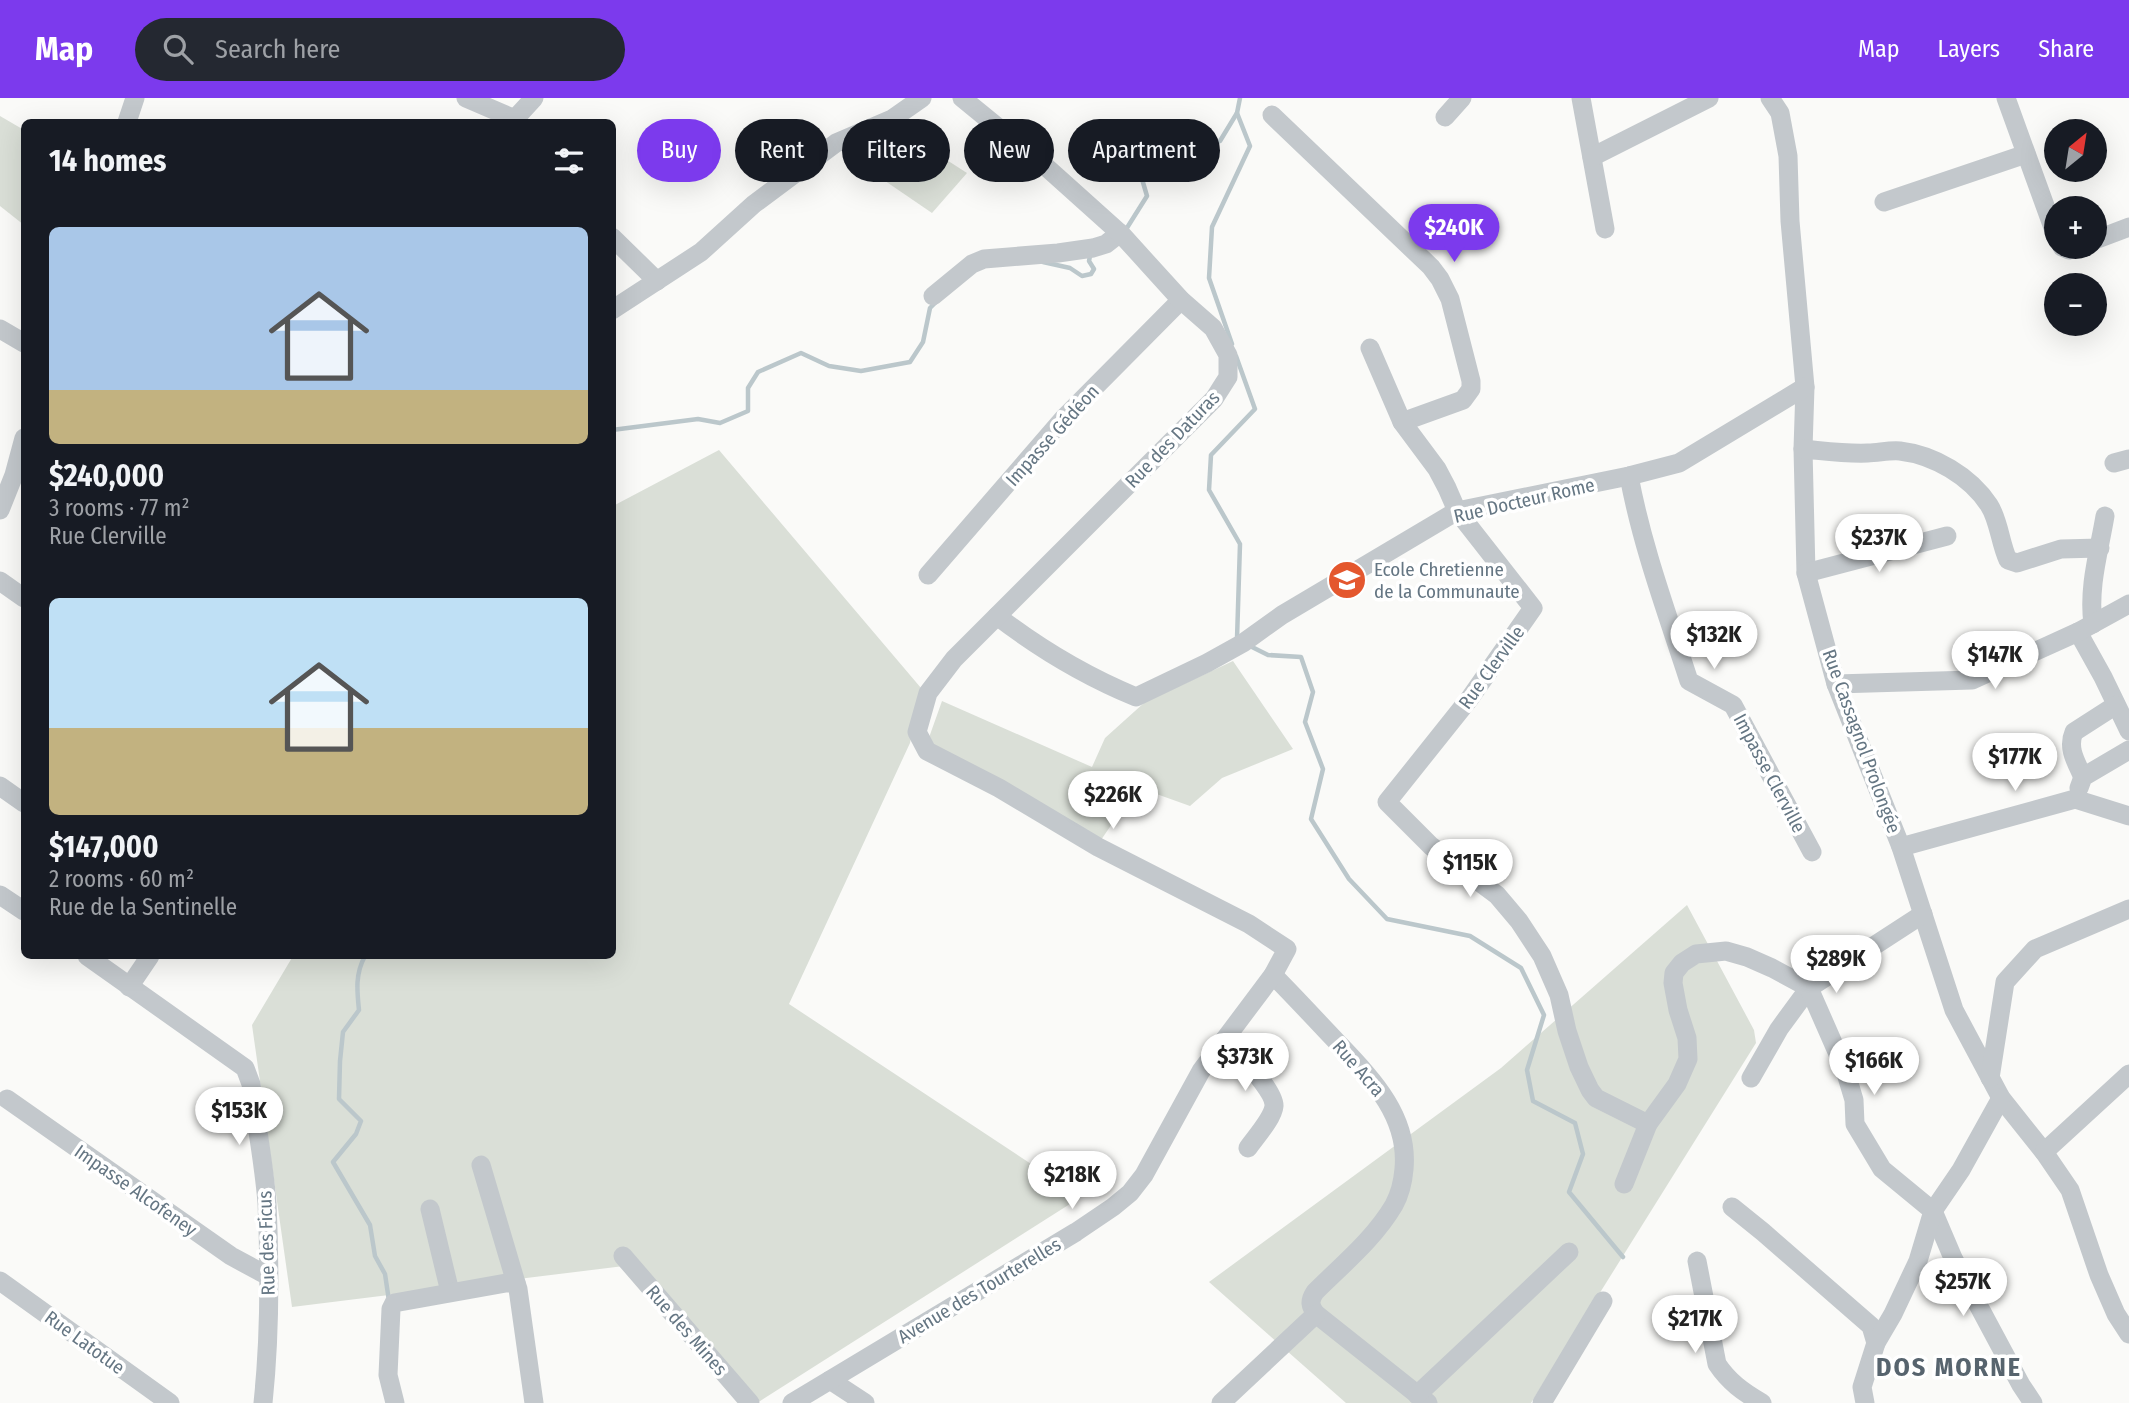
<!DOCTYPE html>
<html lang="en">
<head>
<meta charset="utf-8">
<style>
  :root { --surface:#171b24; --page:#242831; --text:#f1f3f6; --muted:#9ea1a6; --accent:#7c3aed }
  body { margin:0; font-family:"Fira Sans Condensed",sans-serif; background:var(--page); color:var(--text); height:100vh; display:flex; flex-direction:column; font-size:26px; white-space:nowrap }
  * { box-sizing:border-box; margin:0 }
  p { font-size:23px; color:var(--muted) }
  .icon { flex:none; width:38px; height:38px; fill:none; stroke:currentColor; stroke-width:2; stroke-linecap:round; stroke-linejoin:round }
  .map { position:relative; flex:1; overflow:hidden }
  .details { position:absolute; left:21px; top:21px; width:595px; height:840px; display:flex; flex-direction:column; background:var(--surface); border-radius:10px; box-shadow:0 7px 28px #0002 }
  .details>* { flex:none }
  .top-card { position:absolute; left:637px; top:21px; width:665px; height:63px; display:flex; gap:14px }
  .needle { width:46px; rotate:30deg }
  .fabs { position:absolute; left:2044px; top:21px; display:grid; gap:14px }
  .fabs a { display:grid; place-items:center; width:63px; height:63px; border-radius:50%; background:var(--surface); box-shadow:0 7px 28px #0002; font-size:35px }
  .price { position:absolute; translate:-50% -60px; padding:0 16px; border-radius:24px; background:#fff; color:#222; font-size:23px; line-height:46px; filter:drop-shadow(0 2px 4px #0008) }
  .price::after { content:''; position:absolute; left:50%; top:42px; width:21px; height:16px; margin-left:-10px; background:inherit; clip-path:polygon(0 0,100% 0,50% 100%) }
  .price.current { background:var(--accent); color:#fff }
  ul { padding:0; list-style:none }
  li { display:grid; align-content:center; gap:14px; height:371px; padding:0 28px }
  li span { display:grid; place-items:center; height:217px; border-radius:10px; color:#555 }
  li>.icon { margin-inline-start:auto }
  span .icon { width:126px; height:126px; fill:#fffc; stroke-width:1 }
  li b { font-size:30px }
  h2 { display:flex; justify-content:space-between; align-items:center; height:84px; padding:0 28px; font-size:30px }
  .chip { padding:0 24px; border-radius:32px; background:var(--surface); box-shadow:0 7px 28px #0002; font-size:24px; line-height:63px }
  .chip.current { background:var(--accent); color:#fff }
  header { display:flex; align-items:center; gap:42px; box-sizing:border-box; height:98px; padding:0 35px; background:var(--accent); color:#fff }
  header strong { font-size:33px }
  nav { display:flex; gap:38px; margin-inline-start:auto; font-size:24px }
  .search { width:490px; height:63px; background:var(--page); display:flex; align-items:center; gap:18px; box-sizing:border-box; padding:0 24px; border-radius:38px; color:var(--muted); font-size:26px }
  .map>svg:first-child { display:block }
  .green { fill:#dadfd7 }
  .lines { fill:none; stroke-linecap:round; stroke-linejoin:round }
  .stream { stroke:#bbc7cb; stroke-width:4.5 }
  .minor { stroke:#c3c8cc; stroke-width:19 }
  .labels { text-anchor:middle; stroke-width:7; stroke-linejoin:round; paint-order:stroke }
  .street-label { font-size:19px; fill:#657683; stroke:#fff }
  .poi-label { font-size:19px; fill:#657683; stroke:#fff; text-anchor:start }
  .district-label { font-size:26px; font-weight:bold; letter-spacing:2px; fill:#57646e; stroke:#fff }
</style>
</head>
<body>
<header>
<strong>Map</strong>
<div class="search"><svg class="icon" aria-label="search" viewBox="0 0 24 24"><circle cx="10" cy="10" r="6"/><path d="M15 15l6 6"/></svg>Search here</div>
<nav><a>Map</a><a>Layers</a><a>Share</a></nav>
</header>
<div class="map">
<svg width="2129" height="1305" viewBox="0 0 2129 1305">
  <rect width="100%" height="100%" fill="#fafaf8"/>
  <g class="green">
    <polygon points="0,18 24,32 24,127 0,108"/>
    <polygon points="900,32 967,75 932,115 850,59"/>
    <polygon points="719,352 921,590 910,645 789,906 1081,1099 757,1305 624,1168 292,1209 252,927 293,858 612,858 613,408"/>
    <polygon points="1233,563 1293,651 1222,680 1190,708 1137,689 1101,742 926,648 942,603 1092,669 1105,640 1145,604"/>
    <polygon points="1687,807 1754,932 1756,945 1531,1305 1346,1305 1209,1184 1501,970"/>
  </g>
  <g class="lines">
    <g class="stream">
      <polyline points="1125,133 1147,98 1142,81 1157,66 1174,56 1187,57 1220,43 1237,15 1240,0"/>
      <polyline points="1043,164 1070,170 1082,178 1091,176 1094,171 1089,163 1090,158 1093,156"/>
      <polyline points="1232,246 1209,180 1212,129 1250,48 1237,15"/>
      <polyline points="1236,258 1255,311 1211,357 1209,392 1240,446 1237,541"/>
      <polyline points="612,332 698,321 720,325 748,313 748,290 758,274 801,255 829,268 861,273 910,264 923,244 930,210 935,205"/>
      <polyline points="1250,548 1268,557 1301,559 1313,594 1305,624 1323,671 1311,721 1349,781 1387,821 1470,838 1521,870 1544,917 1527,972 1533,1003 1575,1025 1583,1056 1569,1094 1623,1159"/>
      <path d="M365,858c-10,18 -8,35 -6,54l-16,22 -3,29 -1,38 22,22 -5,13 -23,28 37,63 5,31 10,18 4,27"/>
    </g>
    <g class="minor">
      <polyline points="466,0 515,21 512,24"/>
      <polyline points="1581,0 1605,131"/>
      <polyline points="1770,0 1780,15 1788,58 1790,123 1805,289 1803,351 1806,475 1836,586 1901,749 1954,912 2001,1000 2044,1054 2070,1092 2099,1177 2116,1216 2129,1236"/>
      <polyline points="2006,0 2056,138"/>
      <polyline points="1272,17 1431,169 1440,181 1450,201 1471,283 1471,291 1463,302 1402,324"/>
      <polyline points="1445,19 1462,0"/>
      <polyline points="127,24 135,0"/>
      <polyline points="512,24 534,0"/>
      <polyline points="1592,59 1709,0"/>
      <polyline points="1884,104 2026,56"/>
      <polyline points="612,139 657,183"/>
      <polyline points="2095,142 2129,129"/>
      <polyline points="2062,149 2069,152 2078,149"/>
      <polyline points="933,198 972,166 984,161 1058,155 1093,150 1106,146 1120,135"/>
      <polyline points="612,212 701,154 754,106 836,45 892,21 922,0"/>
      <polyline points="0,231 24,245"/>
      <polyline points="1370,250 1402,324 1437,371 1447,390 1457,413 1533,510 1470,600 1387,704 1431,748 1497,797 1519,823 1542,858 1559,897 1567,933 1579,969 1590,992 1596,1000 1648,1026"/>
      <path d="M1803,351c22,2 43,5 65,4 10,0 21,-3 32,-2 34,4 70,25 89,54 10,15 11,38 19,55l9,3 44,-14 39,-1"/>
      <polyline points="2114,365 2129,361"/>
      <path d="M1629,378c13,70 38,137 60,205l44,24 79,147"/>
      <polyline points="0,412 14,377 24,340"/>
      <polyline points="1806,475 1947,438"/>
      <polyline points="928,477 1063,321 1181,202"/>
      <polyline points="0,483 24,500"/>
      <path d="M997,518c43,33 88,60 139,81l71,-34 36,-20 39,-28 175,-104 172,-35 50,-13 126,-76"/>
      <path d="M2093,526c-5,-37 6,-72 12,-108"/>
      <polyline points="2078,534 2103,579 2129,633"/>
      <polyline points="1836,586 1972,582 2078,534 2129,506"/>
      <path d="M2083,679c-7,-15 -16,-29 -9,-45l42,-27"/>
      <polyline points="0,688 24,705"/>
      <polyline points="2079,690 2083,679 2129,652"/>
      <polyline points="1901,749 2075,701 2129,718"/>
      <polyline points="0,797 24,813"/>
      <path d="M87,858l158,112 6,16c5,39 13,79 16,119 3,66 3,134 -4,200"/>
      <path d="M1273,877c21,21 42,44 63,66 34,36 73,74 68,128 -1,12 -4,25 -10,36 -20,34 -51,59 -79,87 -6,9 -5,14 1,22l112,89"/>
      <polyline points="129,889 150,858"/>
      <path d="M1226,941c11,13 49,52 48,67 -1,12 -19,32 -26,42"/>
      <polyline points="1751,980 1779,931 1809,890 1923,816"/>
      <polyline points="1990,980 2005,884 2035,851 2129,811"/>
      <polyline points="7,1001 231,1158 268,1178"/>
      <polyline points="2044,1054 2129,976"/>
      <polyline points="481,1067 516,1185"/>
      <polyline points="1624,1086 1648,1026 1677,986 1688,961 1687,940 1678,912 1673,885 1674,875 1682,865 1696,856 1726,853 1747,859 1772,870 1809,890 1845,972 1854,1002 1855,1026 1882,1071 1933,1113 1953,1160 2021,1287 2033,1305"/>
      <polyline points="1732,1109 1763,1134 1871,1228 1876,1245"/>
      <polyline points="430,1111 450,1194"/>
      <polyline points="623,1158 750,1305"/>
      <path d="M1697,1163l20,103c12,18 26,28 45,39"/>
      <polyline points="0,1183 170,1305"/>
      <polyline points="830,1282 865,1305"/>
      <polyline points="1417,1297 1569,1154"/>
      <polyline points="395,1305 388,1277 391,1211 394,1205 506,1185 516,1185 518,1191 534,1305"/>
      <polyline points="792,1305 1076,1134 1113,1109 1130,1095 1144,1077 1201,973 1273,877 1287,851 1249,826 1098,749 999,690 927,653 917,634 928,595 954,561 1214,301 1228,279 1228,257 1213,230 1181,202 1122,137 1044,67 962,0"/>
      <polyline points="1221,1305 1316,1216"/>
      <polyline points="1542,1305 1603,1203"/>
      <polyline points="1865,1305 1862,1289 1876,1245 1893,1216 1918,1163 1933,1113 1961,1072 2001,1000"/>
    </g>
  </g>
  <defs>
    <symbol id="school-disc" viewBox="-11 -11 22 22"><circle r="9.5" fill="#e4572e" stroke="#fff"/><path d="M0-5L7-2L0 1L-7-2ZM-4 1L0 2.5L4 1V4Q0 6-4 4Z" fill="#fff"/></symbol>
  </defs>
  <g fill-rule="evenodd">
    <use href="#school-disc" x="1325" y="460" width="44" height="44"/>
  </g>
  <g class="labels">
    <g class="street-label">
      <text transform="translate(1052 337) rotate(-48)" y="7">Impasse Gédéon</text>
      <text transform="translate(1172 341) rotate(-46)" y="7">Rue des Daturas</text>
      <text transform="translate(1524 402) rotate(-13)" y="7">Rue Docteur Rome</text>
      <text transform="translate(1491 569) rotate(-54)" y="7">Rue Clerville</text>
      <text transform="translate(1862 643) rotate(70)" y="7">Rue Cassagnol Prolongée</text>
      <text transform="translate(1770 675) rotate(62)" y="7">Impasse Clerville</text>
      <text transform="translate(1359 970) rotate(49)" y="7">Rue Acra</text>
      <text transform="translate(136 1092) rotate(35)" y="7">Impasse Alcofeney</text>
      <text transform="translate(266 1145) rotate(-92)" y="7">Rue des Ficus</text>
      <text transform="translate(979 1192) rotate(-31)" y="7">Avenue des Tourterelles</text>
      <text transform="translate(687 1232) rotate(49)" y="7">Rue des Mines</text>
      <text transform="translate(85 1244) rotate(36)" y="7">Rue Latotue</text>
    </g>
    <g class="poi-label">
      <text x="1374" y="478">Ecole Chretienne<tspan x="1374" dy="22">de la Communaute</tspan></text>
    </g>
    <g class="district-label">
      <text x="1949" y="1278">DOS MORNE</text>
    </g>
  </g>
</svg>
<div class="fabs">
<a><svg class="needle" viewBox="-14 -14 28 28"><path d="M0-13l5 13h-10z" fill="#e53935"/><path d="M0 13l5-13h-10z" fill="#9ea1a6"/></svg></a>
<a>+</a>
<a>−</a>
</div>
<b class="price current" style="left:1454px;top:166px">$240K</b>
<b class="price" style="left:1879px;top:476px">$237K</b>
<b class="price" style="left:1714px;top:573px">$132K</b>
<b class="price" style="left:1995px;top:593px">$147K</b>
<b class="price" style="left:2015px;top:695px">$177K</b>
<b class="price" style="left:1113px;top:733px">$226K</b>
<b class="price" style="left:1470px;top:801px">$115K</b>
<b class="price" style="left:1836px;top:897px">$289K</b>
<b class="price" style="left:1245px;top:995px">$373K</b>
<b class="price" style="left:1874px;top:999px">$166K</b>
<b class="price" style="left:239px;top:1049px">$153K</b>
<b class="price" style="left:1072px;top:1113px">$218K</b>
<b class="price" style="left:1963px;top:1220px">$257K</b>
<b class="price" style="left:1695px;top:1257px">$217K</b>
<div class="top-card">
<a class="chip current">Buy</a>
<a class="chip">Rent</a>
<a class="chip">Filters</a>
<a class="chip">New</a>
<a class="chip">Apartment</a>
</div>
<section class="details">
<h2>14 homes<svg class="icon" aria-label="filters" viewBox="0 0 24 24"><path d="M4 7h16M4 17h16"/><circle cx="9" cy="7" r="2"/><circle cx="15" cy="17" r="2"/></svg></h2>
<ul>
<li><span style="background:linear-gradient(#a9c7e8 75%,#c2b280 0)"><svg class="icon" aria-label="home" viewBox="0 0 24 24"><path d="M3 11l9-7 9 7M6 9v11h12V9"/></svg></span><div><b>$240,000</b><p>3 rooms · 77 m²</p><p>Rue Clerville</p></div></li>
<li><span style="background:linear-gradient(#bfe0f5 60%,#c2b280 0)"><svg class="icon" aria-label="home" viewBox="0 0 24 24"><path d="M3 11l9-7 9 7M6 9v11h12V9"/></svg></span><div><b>$147,000</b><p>2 rooms · 60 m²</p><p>Rue de la Sentinelle</p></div></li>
</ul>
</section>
</div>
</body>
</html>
